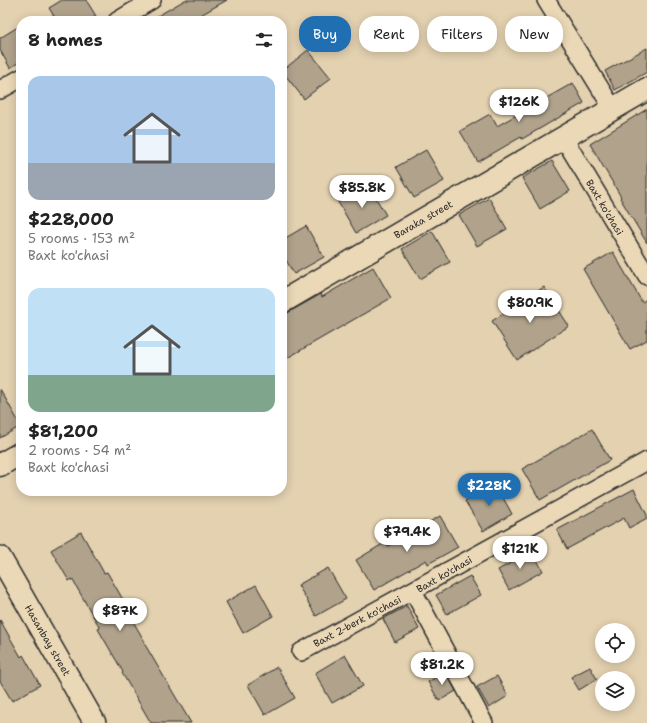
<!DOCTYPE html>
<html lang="en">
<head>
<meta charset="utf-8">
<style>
  :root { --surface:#fff; --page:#f6f6f6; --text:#222; --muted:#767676; --accent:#1f6fb2 }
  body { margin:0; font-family:"Shantell Sans",sans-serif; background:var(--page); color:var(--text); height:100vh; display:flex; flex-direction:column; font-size:15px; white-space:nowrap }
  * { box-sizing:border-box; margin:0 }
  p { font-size:13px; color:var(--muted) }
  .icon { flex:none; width:22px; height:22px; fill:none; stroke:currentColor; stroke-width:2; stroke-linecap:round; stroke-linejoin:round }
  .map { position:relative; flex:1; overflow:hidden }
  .side { position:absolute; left:16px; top:16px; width:271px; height:480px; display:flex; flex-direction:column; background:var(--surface); border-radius:16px; box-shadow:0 2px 10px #0003 }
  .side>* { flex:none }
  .top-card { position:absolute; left:299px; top:16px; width:288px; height:36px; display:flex; gap:8px }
  .controls { position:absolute; left:595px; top:623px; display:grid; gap:8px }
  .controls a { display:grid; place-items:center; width:40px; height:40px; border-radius:50%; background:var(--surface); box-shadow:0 2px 10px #0003; font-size:20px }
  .price { position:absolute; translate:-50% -34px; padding:0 9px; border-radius:14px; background:#fff; color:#222; font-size:13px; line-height:26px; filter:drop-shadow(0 1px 2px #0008) }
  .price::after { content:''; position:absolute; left:50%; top:24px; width:12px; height:9px; margin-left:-6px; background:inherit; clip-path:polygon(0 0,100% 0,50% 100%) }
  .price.active { background:var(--accent); color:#fff }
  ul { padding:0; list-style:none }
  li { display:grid; align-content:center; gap:8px; height:212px; padding:0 12px }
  li span { display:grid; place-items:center; height:124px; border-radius:12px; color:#555 }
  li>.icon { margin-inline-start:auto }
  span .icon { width:72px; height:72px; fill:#fffc; stroke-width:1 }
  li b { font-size:17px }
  h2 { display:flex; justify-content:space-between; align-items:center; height:48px; padding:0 12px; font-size:17px }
  .chip { padding:0 14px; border-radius:16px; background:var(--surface); box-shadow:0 2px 10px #0003; font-size:14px; line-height:36px }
  .chip.active { background:var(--accent); color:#fff }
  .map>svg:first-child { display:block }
  .building { fill:#b0a28b; stroke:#2b2b2b }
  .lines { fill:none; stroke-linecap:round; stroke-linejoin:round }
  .minor-casing { stroke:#2b2b2b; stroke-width:20 }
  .tertiary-casing { stroke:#2b2b2b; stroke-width:24 }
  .secondary-casing { stroke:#2b2b2b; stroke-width:25 }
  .minor { stroke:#ebd8b6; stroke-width:17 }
  .tertiary { stroke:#ebd8b6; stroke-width:21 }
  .secondary { stroke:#ebd8b6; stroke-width:22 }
  .labels { text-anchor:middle; stroke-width:4; stroke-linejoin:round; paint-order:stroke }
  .street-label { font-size:10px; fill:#2b2b2b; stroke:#ebd8b6 }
</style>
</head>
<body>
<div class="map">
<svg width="647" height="723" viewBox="0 0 647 723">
  <rect width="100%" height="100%" fill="#e3d1b0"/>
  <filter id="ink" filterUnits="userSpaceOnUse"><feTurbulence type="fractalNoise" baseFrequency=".025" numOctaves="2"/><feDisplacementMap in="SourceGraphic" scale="8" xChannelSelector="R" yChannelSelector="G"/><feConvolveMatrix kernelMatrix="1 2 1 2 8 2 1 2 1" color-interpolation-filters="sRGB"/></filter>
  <g filter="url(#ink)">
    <g class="building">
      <polygon points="62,0 86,0 96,16 88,21 57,21 49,8"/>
      <polygon points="185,0 227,0 199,16 202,21 149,21"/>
      <polygon points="21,25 21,61 10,68 0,50 0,38"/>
      <polygon points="647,48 647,72 615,90 605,71"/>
      <polygon points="308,50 331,78 304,99 282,71"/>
      <polygon points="573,83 584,103 522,139 521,137 478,162 460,131 490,114 497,126"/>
      <polygon points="647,109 647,243 620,198 621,197 590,144"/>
      <polygon points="426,150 444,181 414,198 396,167"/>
      <polygon points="552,161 570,191 540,209 522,178"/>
      <polygon points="368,185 386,215 356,233 338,202"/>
      <polygon points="489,198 507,229 477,246 459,215"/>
      <polygon points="306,226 324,257 294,274 282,253 282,240"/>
      <polygon points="432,231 450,262 420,279 402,249"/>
      <polygon points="613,252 642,302 647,299 647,340 630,349 583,269"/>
      <polygon points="373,267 391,298 282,361 282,316 321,294 322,297"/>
      <polygon points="544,287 569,326 517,360 492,321"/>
      <polygon points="0,389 21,426 0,438"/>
      <polygon points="592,429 610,460 540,500 522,469"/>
      <polygon points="495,483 512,514 483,531 465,501"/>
      <polygon points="634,489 647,515 647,518 629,528 624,518 567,549 557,530"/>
      <polygon points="440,516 458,547 428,564 426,560 374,590 356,560 386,542 388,546"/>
      <polygon points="81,532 104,573 107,572 125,603 123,604 145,642 144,643 191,723 151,723 122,673 123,672 98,629 100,628 72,579 69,581 51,550"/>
      <polygon points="532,551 543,571 509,590 498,570"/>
      <polygon points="328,568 346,599 316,616 298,585"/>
      <polygon points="470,576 481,595 447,614 436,595"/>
      <polygon points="256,585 273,616 243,633 226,602"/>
      <polygon points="407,606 419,629 395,642 383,619"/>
      <polygon points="0,620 21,657 23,655 40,685 12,701 0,681"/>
      <polygon points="345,655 363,686 332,703 315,673"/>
      <polygon points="277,667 295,698 265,715 248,685"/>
      <polygon points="590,667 597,679 579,690 571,677"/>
      <polygon points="445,672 456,691 439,701 428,682"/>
      <polygon points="497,676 508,696 489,708 477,687"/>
    </g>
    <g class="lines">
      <defs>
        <g id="minor">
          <polyline points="546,0 613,109"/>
          <polyline points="117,21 152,0"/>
          <polyline points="0,90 21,78"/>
          <polyline points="563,137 647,276"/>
          <polyline points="413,591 484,723"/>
          <polyline points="301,652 647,461"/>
        </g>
        <polyline id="tertiary" points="0,557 95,723"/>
        <g id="secondary">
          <polyline points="282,302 647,89"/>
          <polyline points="0,465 21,453"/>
        </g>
      </defs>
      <use href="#minor" class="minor-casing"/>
      <use href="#tertiary" class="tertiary-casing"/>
      <use href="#secondary" class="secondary-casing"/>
      <use href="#minor" class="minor"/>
      <use href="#tertiary" class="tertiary"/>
      <use href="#secondary" class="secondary"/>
    </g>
  </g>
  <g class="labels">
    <g class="street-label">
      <text transform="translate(605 207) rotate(59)" y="4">Baxt ko'chasi</text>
      <text transform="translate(423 219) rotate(-30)" y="4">Baraka street</text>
      <text transform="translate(444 574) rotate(-30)" y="4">Baxt ko'chasi</text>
      <text transform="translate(357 621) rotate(-28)" y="4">Baxt 2-berk ko'chasi</text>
      <text transform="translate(48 640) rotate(60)" y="4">Hasanbay street</text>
    </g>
  </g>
</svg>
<div class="controls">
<a><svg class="icon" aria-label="locate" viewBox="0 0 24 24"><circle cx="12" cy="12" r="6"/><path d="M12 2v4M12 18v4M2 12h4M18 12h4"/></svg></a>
<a><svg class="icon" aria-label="layers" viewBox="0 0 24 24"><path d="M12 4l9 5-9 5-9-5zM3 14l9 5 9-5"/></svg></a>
</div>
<b class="price" style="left:519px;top:123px">$126K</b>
<b class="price" style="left:362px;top:209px">$85.8K</b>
<b class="price" style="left:530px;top:324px">$80.9K</b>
<b class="price active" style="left:489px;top:507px">$228K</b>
<b class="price" style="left:407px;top:553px">$79.4K</b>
<b class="price" style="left:520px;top:570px">$121K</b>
<b class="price" style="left:120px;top:632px">$87K</b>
<b class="price" style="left:442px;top:686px">$81.2K</b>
<div class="top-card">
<a class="chip active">Buy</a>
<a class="chip">Rent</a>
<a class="chip">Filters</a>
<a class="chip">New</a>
</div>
<section class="side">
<h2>8 homes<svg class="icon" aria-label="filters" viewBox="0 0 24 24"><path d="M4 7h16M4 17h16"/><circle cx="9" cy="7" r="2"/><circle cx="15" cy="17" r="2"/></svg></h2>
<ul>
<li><span style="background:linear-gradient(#a9c7e8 70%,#9aa5b1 0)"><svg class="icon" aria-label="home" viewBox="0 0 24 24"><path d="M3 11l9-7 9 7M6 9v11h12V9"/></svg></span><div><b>$228,000</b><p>5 rooms · 153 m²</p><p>Baxt ko'chasi</p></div></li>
<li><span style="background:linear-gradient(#bfe0f5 70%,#7fa58c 0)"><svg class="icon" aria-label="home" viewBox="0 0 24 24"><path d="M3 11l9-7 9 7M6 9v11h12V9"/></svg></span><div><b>$81,200</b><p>2 rooms · 54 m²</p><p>Baxt ko'chasi</p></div></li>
</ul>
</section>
</div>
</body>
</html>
